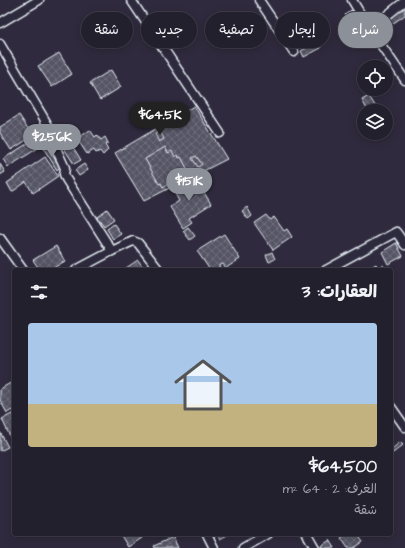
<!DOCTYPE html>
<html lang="ar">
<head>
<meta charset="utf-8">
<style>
  :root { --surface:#23202e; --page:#2b2836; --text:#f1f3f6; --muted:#a3a3aa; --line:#403e4a; --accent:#8c9099 }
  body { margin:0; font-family:"Architects Daughter","Playpen Sans Arabic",sans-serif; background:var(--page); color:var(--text); direction:rtl; height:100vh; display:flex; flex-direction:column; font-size:15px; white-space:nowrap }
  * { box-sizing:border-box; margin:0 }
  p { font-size:13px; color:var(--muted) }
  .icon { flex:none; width:22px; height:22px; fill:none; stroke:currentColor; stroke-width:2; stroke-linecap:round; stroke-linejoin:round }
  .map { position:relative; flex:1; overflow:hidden; direction:ltr }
  .side { position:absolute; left:12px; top:268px; width:381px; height:268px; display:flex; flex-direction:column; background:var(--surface); border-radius:4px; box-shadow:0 2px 10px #0003,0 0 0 1px var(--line); direction:rtl }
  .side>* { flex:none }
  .hud { position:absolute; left:12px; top:12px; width:381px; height:36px; direction:rtl; display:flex; gap:8px }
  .buttons { position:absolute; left:357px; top:60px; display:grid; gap:8px }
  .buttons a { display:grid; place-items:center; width:36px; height:36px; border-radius:50%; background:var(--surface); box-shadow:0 2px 10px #0003,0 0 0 1px var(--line); font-size:20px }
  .price { position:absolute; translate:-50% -34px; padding:0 9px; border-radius:14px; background:var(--accent); color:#fff; font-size:13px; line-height:26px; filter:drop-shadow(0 1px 2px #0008) }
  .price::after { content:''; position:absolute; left:50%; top:24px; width:12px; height:9px; margin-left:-6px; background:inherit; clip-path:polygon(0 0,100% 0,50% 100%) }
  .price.active { background:#222; color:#fff }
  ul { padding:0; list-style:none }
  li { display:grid; align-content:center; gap:8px; height:212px; padding:0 16px }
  li span { display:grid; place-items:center; height:124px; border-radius:4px; color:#555 }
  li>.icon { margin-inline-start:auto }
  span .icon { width:72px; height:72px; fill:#fffc; stroke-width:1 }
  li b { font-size:17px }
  h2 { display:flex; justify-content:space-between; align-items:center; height:48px; padding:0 16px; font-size:17px }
  .chip { padding:0 14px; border-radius:18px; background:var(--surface); box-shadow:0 2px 10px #0003,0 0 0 1px var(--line); font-size:14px; line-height:36px }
  .chip.active { background:var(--accent); color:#fff }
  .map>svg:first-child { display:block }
  .building { fill:url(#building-cross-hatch); stroke:#e8f1f8 }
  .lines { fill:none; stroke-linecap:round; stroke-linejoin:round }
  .minor-casing { stroke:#e8f1f8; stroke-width:11 }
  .minor { stroke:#2f2a3d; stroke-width:8 }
</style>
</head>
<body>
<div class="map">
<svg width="405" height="548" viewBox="0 0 405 548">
  <defs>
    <pattern id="building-cross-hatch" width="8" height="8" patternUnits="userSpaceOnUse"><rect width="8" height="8" fill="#575565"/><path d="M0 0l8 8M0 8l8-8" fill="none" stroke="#6f6e7c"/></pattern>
  </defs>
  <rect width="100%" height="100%" fill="#2f2a3d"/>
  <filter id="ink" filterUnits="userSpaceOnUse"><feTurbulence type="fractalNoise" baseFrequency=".025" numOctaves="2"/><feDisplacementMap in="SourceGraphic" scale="8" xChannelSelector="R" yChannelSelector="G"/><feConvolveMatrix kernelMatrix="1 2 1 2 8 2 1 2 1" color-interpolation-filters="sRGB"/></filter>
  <g filter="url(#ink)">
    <g class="building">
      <polygon points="405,2 405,15 382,31 376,20"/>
      <polygon points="351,10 356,16 350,21 345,15"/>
      <polygon points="318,42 321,48 304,57 301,51"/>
      <polygon points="59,53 72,74 52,87 38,66"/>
      <polygon points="111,70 121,87 100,100 90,83"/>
      <polygon points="369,96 377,109 374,111 368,111 362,100"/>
      <polygon points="194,106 227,159 144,201 115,153"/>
      <polygon points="19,115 33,136 11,150 0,133 0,127"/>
      <polygon points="90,130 95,137 97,135 101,140 105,137 108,143 105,145 108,150 103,155 100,151 96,153 94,150 87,154 77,139"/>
      <polygon points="160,131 164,139 159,142 155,134"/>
      <polygon points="65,134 81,160 74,164 58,139"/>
      <polygon points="41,135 46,143 8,167 3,159"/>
      <polygon points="47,147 60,167 57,170 44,149"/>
      <polygon points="165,147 168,153 172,151 175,157 178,155 179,158 181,157 189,172 163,187 161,183 159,184 145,159"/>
      <polygon points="196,156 202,164 198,167 192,158"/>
      <polygon points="45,157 58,176 33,193 26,182 12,192 7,183"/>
      <polygon points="0,164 5,172 0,175"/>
      <polygon points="84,164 88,170 79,176 75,170"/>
      <polygon points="196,179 211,204 189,218 192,222 183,228 170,207 179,201 173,190 187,182 189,184"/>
      <polygon points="247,207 252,216 248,219 242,211"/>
      <polygon points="107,209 114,219 104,226 97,217"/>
      <polygon points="266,215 270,220 274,217 284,231 287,229 292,237 273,250 254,223"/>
      <polygon points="114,224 121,234 113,239 107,229"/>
      <polygon points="188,227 195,236 190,240 183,231"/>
      <polygon points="224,234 240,259 226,268 223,264 219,265 220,270 210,270 197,251"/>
      <polygon points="396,243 403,256 388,264 382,252"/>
      <polygon points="56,246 65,261 50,270 40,270 33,260"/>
      <polygon points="272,252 275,259 269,262 266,255"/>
      <polygon points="138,260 145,270 123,270"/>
      <polygon points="376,264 378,268 383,265 385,270 369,270 368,269"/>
      <polygon points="14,381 14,409 7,413 0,400 0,389"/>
      <polygon points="14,413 14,440 12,441 2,419"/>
      <polygon points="0,432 8,447 0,451"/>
      <polygon points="400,442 403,445 393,453 391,450"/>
      <polygon points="120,534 139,534 142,538 128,547"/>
      <polygon points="217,534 229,534 220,539"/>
      <polygon points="347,534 357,534 363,542 354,548 348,548 341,538"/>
      <polygon points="173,537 178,548 155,548 154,546"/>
      <polygon points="330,540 335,548 322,548 321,546"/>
    </g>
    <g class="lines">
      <defs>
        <g id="minor">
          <polyline points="131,0 220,133"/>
          <polyline points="259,0 294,52"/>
          <polyline points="352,0 366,23 371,25 376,24 405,1"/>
          <polyline points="0,23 39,0"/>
          <polyline points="366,23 405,80"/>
          <polyline points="0,44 49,127 48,131 65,168 64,174 66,179 112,251"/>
          <polyline points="0,238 23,270"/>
          <polyline points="76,270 112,251 133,241 138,243 159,270"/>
          <polyline points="326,270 396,232 399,236 405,245"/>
          <polyline points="391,407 405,427"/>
          <polyline points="207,534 214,548"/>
          <polyline points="307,534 315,548"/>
          <polyline points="243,548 268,534"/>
        </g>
      </defs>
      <use href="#minor" class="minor-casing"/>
      <use href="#minor" class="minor"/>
    </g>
  </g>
</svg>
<div class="buttons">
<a><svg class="icon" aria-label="locate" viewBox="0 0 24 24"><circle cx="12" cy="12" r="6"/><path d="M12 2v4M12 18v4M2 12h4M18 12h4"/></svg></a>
<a><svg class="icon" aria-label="layers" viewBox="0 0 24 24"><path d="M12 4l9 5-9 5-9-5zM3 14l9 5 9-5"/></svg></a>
</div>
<b class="price active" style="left:160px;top:136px">$64.5K</b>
<b class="price" style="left:52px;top:158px">$256K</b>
<b class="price" style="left:189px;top:202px">$151K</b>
<div class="hud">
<a class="chip active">شراء</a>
<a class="chip">إيجار</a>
<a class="chip">تصفية</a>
<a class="chip">جديد</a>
<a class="chip">شقة</a>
</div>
<section class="side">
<h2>العقارات: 3<svg class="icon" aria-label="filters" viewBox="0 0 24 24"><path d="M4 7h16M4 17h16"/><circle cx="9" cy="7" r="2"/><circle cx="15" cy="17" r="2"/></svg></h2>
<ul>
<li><span style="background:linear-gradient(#a9c7e8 65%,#c2b280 0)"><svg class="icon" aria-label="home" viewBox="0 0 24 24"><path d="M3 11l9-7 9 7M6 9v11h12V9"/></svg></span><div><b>$64,500</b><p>الغرف: 2 · 64 m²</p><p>شقة</p></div></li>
</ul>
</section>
</div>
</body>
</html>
